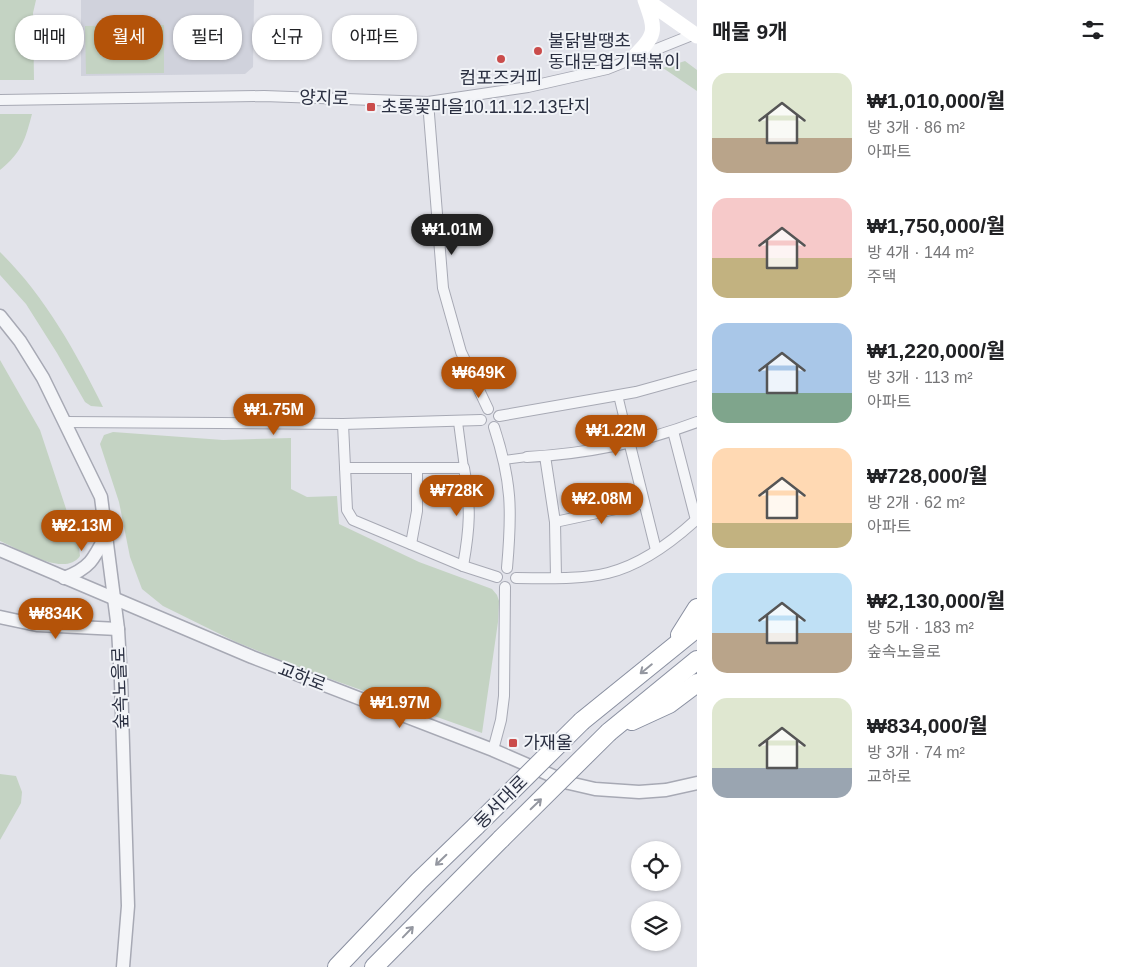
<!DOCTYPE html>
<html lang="ko">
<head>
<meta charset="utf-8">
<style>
  :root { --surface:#fff; --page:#f2f2f2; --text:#202124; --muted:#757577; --accent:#b45309 }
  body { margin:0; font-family:Arial,"Noto Sans KR",sans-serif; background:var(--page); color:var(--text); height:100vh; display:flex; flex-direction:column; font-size:19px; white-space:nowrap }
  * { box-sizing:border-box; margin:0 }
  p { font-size:16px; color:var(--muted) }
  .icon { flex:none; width:28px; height:28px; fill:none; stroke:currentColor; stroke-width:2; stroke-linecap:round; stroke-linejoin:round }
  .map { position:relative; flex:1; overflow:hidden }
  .sheet { display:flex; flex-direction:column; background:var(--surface); width:425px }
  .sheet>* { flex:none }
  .hud { position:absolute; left:15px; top:15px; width:475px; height:45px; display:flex; gap:10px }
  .tools { position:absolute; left:631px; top:841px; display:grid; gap:10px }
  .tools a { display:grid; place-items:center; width:50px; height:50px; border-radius:50%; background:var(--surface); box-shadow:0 1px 4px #0004; font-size:25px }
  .price { position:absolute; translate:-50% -42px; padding:0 11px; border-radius:18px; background:var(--accent); color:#fff; font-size:16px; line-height:32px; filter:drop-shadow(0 1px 2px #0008) }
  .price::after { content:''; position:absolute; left:50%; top:30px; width:15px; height:11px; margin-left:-8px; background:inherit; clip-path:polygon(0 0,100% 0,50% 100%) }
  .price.active { background:#222; color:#fff }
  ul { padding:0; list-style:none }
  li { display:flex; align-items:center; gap:15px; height:125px; padding:0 15px }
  li span { display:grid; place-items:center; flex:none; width:140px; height:100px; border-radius:15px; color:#555 }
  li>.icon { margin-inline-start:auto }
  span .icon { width:60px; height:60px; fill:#fffc; stroke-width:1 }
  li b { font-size:21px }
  h2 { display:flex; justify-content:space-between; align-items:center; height:60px; padding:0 15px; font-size:21px }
  .tag { padding:0 18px; border-radius:20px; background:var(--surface); box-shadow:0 1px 4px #0004; font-size:18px; line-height:45px }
  .tag.active { background:var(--accent); color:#fff }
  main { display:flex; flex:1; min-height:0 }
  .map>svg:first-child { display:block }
  .built { fill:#d0d2dc }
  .green { fill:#c4d3c3 }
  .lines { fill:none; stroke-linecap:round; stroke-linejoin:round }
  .pedestrian-casing { stroke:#a7a9b4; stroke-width:10 }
  .minor-casing { stroke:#a7a9b4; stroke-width:12 }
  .tertiary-casing { stroke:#a7a9b4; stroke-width:15 }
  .trunk-casing { stroke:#898fa0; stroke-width:20 }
  .pedestrian { stroke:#f4f5f8; stroke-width:8 }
  .minor { stroke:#f4f5f8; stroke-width:10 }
  .tertiary { stroke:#f4f5f8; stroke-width:12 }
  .secondary { stroke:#fff; stroke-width:15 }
  .trunk { stroke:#fff; stroke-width:18 }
  .trunk-bridge-casing { stroke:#898fa0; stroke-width:20; stroke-linecap:butt }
  .trunk-bridge { stroke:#fff; stroke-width:18 }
  .oneway { stroke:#9497a0 }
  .poi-dot { fill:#ca4c4b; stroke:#f1f3f7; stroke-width:2 }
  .labels { text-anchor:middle; stroke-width:4; stroke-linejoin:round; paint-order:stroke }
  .poi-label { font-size:18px; fill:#2a2f41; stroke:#f1f3f7; text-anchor:start }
  .street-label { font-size:18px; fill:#2a2f41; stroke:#f1f3f7 }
</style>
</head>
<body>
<main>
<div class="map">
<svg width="697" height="967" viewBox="0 0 697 967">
  <rect width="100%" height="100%" fill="#e2e3ea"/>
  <polygon class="built" points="81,0 254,0 253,67 245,74 81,76"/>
  <g class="green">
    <polygon points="0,0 36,0 33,13 34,80 0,80"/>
    <polygon points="164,25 164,73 86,74 85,26"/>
    <polygon points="685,61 697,70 697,91 663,68"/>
    <path d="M0,114h32c-7,26 -10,38 -32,56z"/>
    <path d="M0,252c44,43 76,100 103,155l-12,-1 -6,-4 -28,-49 -31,-49 -26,-29z"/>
    <path d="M0,360l40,70 39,118 1,8c-15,22 -61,-7 -80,-15z"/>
    <polygon points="113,432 223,440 291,438 291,489 307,497 337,496 339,524 419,562 492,589 497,595 499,601 498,622 482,733 305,670 236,642 163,606 142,589 130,557 119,502 100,444 104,435"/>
    <polygon points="0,774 16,776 22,792 21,803 0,840"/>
  </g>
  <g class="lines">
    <defs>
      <g id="pedestrian">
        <polyline points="618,395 629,441"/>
        <polyline points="458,422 464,468"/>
        <polyline points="504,460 527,457"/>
      </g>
      <g id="minor">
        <polyline points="0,100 264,96 428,102 528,87 607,69 697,33"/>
        <polyline points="428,102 443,288 461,352 488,409"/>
        <polyline points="499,416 636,392 697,375"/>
        <polyline points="66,422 343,424 481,420"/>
        <polyline points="343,424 347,510 353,520 463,566 497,577"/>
        <path d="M494,427c18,55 18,84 13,141"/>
        <polyline points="673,431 696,520"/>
        <polyline points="629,441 656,550"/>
        <polyline points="545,456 555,522 556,578"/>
        <path d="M527,457c57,-3 117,-15 170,-35"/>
        <path d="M345,468h119c7,39 6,59 -1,98"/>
        <polyline points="555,522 644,503"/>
        <polyline points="411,544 417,511 417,468"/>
        <path d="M516,578c30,0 63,2 92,-5 33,-8 65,-32 89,-54"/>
        <polyline points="493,750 501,720 504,696 505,587"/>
      </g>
      <g id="tertiary">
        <polyline points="0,316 20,341 43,378 101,497 118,629 121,681 128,906 123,967"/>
        <polyline points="0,550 252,657 493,750 569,783 595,789 639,792 666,790 697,783"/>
        <path d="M64,578c26,-10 30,-19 42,-43"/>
        <polyline points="0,617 37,625 118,629"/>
      </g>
      <g id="trunk">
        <polyline points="680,635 697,608"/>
        <polyline points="582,721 697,628"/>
        <polyline points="632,721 669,704 697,683"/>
        <polyline points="609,732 697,660"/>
        <polyline points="337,967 419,881 476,826"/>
        <polyline points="374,967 501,839"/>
      </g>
    </defs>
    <use href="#pedestrian" class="pedestrian-casing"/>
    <use href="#minor" class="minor-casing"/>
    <use href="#tertiary" class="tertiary-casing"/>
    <use href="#trunk" class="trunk-casing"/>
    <use href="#pedestrian" class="pedestrian"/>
    <use href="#minor" class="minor"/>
    <use href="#tertiary" class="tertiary"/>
    <g class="secondary">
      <polyline points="646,0 697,36"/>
      <path d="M632,59c24,-25 25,-26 13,-59"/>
    </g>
    <use href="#trunk" class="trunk"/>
    <defs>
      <g id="trunk-bridge">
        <polyline points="476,826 582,721"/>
        <polyline points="501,839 609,732"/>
      </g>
    </defs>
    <use href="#trunk-bridge" class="trunk-bridge-casing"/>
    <use href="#trunk-bridge" class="trunk-bridge"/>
  </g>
  <defs><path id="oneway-shaft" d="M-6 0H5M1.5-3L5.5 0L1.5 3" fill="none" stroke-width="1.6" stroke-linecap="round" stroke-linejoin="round" transform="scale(1.25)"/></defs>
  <g class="oneway">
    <use href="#oneway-shaft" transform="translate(646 669) rotate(141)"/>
    <use href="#oneway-shaft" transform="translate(536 804) rotate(-44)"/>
    <use href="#oneway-shaft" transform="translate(441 860) rotate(136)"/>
    <use href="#oneway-shaft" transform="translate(408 932) rotate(-46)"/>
  </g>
  <g class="poi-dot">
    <circle cx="538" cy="51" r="5"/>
    <circle cx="501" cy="59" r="5"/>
    <rect x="366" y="102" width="10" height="10" rx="2.5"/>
    <rect x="508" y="738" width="10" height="10" rx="2.5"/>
  </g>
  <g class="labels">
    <g class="poi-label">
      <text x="548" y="47">불닭발땡초<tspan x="548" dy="21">동대문엽기떡볶이</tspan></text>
      <text x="501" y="84" text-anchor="middle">컴포즈커피</text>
      <text x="381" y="113">초롱꽃마을10.11.12.13단지</text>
      <text x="523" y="749">가재울</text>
    </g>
    <g class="street-label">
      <text transform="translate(324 98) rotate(2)" y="6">양지로</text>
      <text transform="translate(302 677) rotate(21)" y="6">교하로</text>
      <text transform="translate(120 688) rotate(-92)" y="6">숲속노을로</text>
      <text transform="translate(501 802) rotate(-45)" y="6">동서대로</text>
    </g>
  </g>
</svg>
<div class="tools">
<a><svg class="icon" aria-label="locate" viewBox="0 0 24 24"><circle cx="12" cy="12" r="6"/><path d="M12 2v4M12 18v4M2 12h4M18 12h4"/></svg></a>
<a><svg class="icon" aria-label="layers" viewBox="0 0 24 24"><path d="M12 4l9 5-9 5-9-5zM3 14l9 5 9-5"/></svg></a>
</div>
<b class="price active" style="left:452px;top:256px">₩1.01M</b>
<b class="price" style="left:479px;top:399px">₩649K</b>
<b class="price" style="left:274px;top:436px">₩1.75M</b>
<b class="price" style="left:616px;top:457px">₩1.22M</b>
<b class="price" style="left:457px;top:517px">₩728K</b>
<b class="price" style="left:602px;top:525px">₩2.08M</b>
<b class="price" style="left:82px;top:552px">₩2.13M</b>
<b class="price" style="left:56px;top:640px">₩834K</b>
<b class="price" style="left:400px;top:729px">₩1.97M</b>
<div class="hud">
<a class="tag">매매</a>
<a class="tag active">월세</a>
<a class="tag">필터</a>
<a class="tag">신규</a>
<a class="tag">아파트</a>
</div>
</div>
<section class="sheet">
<h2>매물 9개<svg class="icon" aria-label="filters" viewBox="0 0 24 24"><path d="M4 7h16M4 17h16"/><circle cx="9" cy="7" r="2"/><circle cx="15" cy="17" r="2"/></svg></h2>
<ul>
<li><span style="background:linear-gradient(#dfe7d0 65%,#b9a48a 0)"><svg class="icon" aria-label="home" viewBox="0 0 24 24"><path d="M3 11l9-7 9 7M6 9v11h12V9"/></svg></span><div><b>₩1,010,000/월</b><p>방 3개 · 86 m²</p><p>아파트</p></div></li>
<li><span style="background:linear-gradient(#f6c9c9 60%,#c2b280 0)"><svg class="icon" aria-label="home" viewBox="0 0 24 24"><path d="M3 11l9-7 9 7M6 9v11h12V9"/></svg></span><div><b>₩1,750,000/월</b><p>방 4개 · 144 m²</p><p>주택</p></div></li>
<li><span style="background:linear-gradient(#a9c7e8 70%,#7fa58c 0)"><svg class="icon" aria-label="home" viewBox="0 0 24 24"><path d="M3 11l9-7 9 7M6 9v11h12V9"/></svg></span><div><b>₩1,220,000/월</b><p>방 3개 · 113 m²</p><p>아파트</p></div></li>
<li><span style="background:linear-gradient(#ffd9b3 75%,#c2b280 0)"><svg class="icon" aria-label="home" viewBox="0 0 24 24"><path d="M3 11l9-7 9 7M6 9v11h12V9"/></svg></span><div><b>₩728,000/월</b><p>방 2개 · 62 m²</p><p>아파트</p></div></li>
<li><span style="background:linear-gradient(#bfe0f5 60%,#b9a48a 0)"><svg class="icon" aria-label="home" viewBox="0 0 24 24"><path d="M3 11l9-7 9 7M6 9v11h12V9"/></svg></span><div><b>₩2,130,000/월</b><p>방 5개 · 183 m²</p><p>숲속노을로</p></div></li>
<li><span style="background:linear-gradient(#dfe7d0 70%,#9aa5b1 0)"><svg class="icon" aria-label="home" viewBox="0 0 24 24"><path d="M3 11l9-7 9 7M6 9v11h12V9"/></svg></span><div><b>₩834,000/월</b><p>방 3개 · 74 m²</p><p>교하로</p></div></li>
</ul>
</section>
</main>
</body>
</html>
